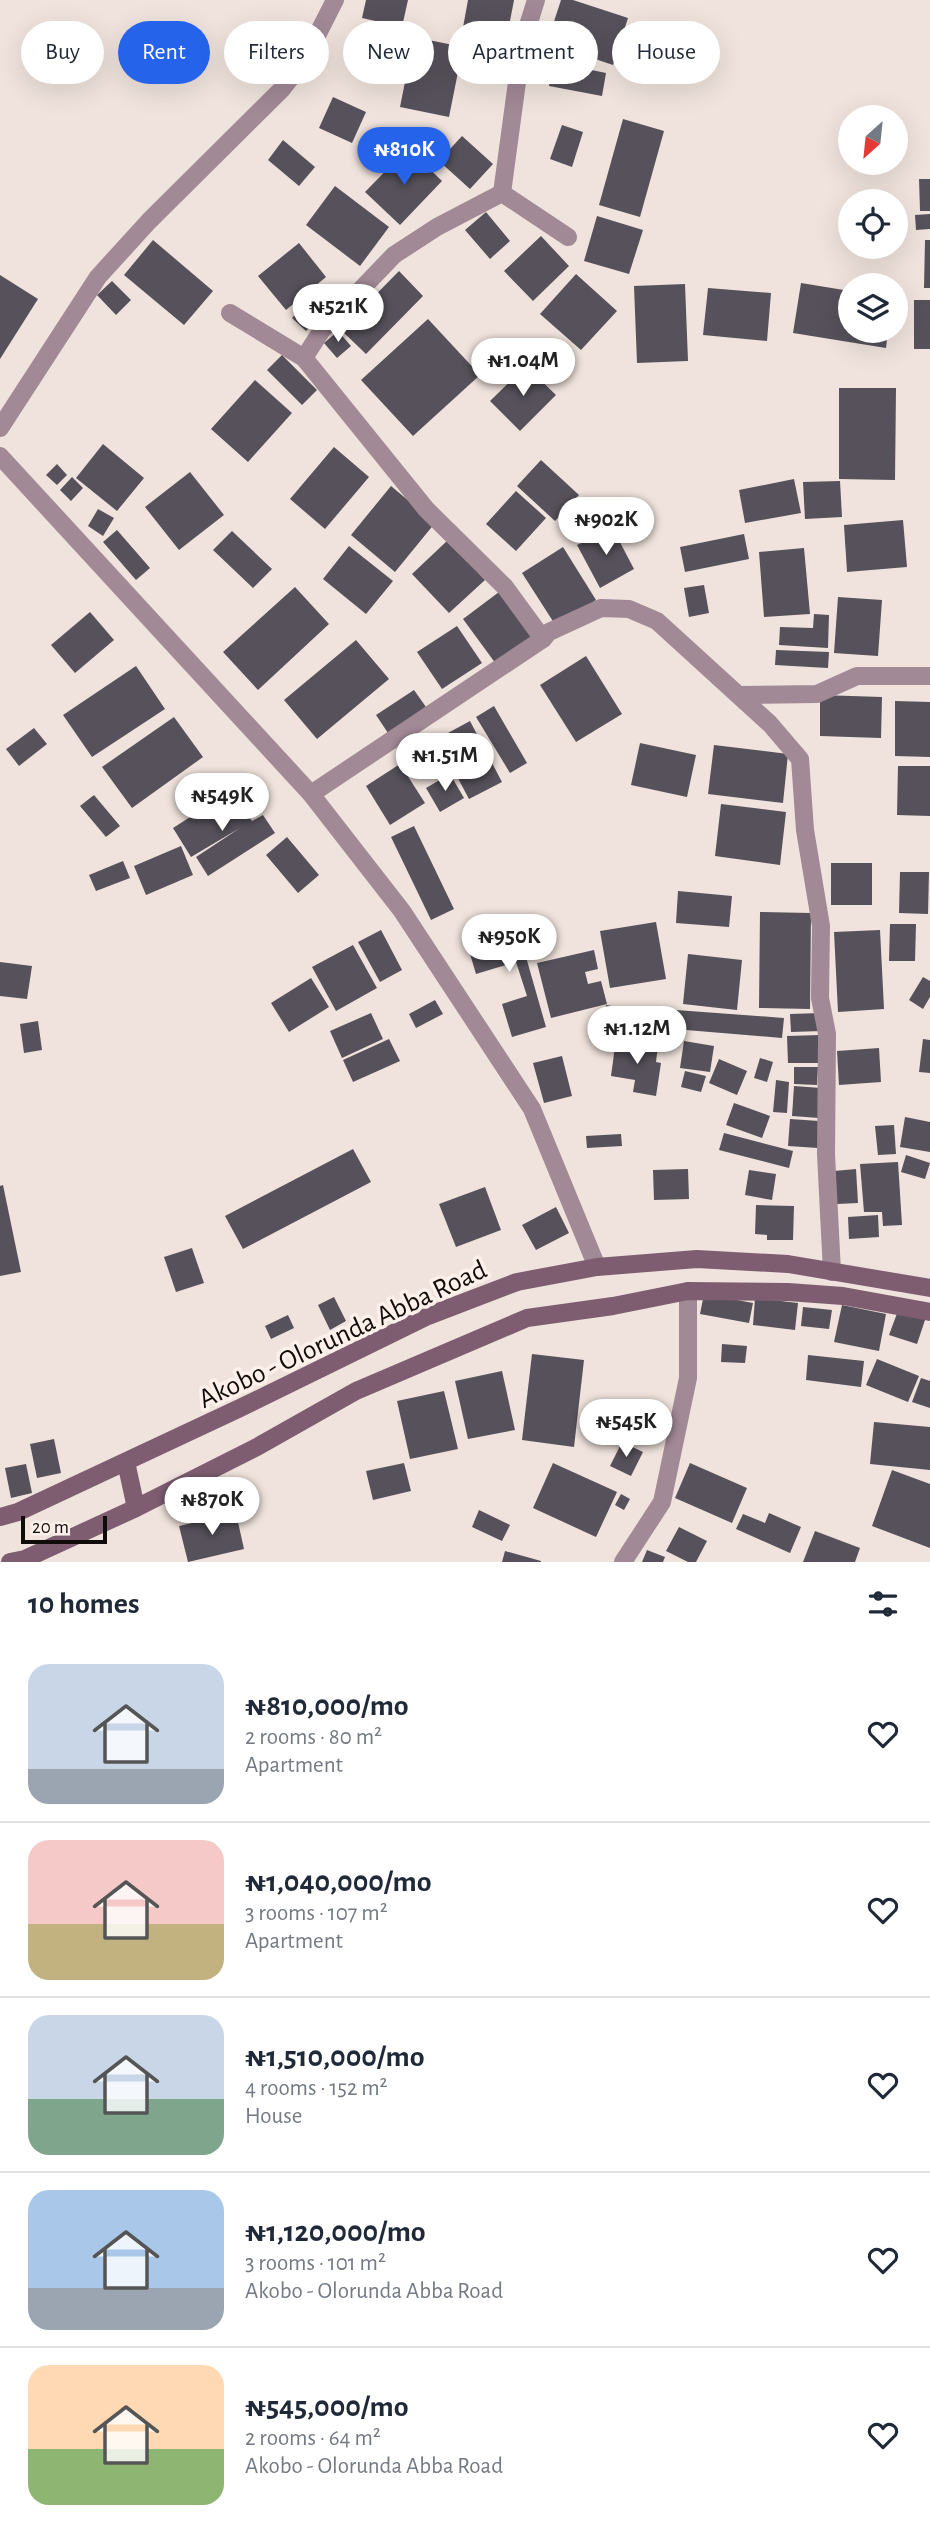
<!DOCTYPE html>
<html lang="en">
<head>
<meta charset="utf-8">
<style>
  :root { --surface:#fff; --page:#f6f6f7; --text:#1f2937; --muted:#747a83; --line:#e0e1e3; --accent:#2563eb }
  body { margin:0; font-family:"Alegreya Sans",sans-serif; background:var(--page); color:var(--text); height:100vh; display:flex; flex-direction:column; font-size:26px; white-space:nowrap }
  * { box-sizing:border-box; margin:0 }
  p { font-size:23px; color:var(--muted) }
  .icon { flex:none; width:38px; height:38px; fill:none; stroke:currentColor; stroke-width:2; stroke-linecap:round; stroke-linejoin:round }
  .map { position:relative; height:1562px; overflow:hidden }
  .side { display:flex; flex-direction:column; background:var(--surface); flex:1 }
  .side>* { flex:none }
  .top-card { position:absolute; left:21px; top:21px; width:889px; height:63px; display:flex; gap:14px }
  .needle { width:46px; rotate:207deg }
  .fabs { position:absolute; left:838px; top:105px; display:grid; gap:14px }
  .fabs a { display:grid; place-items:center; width:70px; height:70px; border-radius:50%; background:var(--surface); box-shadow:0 7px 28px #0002; font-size:35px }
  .scale { position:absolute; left:21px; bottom:18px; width:86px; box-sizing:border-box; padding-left:7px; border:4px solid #100c0a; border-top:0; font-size:19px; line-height:24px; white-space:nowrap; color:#100c0a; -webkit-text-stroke:5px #fdf0ea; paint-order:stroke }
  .price { position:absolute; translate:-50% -60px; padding:0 16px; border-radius:24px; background:#fff; color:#222; font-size:23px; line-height:46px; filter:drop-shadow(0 2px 4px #0008) }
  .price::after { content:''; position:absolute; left:50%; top:42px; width:21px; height:16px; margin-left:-10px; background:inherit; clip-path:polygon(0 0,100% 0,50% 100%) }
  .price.current { background:var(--accent); color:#fff }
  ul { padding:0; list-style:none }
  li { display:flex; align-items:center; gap:21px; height:175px; padding:0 28px }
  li+li { border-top:2px solid var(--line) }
  li span { display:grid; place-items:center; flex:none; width:196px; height:140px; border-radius:21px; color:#555 }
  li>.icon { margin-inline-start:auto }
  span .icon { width:84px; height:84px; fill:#fffc; stroke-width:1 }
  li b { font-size:30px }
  h2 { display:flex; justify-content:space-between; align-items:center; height:84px; padding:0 28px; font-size:30px }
  .tag { padding:0 24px; border-radius:32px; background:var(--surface); box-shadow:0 7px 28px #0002; font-size:24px; line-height:63px }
  .tag.current { background:var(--accent); color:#fff }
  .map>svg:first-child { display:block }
  .building { fill:#56515a }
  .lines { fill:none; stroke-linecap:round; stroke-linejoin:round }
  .minor { stroke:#a18996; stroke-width:18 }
  .tertiary { stroke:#a18996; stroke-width:18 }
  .secondary { stroke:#7e5d70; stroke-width:18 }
  .labels { text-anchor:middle; stroke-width:7; stroke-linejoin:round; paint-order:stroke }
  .street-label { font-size:28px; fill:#100c0a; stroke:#fdf0ea }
</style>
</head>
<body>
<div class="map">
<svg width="930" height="1562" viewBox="0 0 930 1562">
  <rect width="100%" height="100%" fill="#f0e3dd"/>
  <g class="building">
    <polygon points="366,0 408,0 402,27 362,18"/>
    <polygon points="468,0 514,0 506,42 462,33"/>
    <polygon points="561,0 573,0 628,18 613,65 547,43"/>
    <polygon points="414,37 463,47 449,117 400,107"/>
    <polygon points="553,62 606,73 602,96 549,86"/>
    <polygon points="333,97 366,112 352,143 319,128"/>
    <polygon points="623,119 664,131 640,217 599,205"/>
    <polygon points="562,125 583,132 572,167 550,159"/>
    <polygon points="462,136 493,164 470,189 439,161"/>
    <polygon points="283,140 315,167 299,186 268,160"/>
    <polygon points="408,148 442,181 400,225 365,192"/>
    <polygon points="919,179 930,179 930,211 920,211"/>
    <polygon points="335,186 389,227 360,266 306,225"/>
    <polygon points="486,212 510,241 490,259 465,230"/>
    <polygon points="930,214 930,229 916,230 915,215"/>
    <polygon points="597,216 643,230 629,274 584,261"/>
    <polygon points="541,236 569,266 533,301 504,271"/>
    <polygon points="153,240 213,291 184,325 124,275"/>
    <polygon points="925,240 930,240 930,288 924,288"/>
    <polygon points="299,243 326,277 286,310 258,276"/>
    <polygon points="399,271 423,296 366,354 341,330"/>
    <polygon points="576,274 617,311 581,350 540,314"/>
    <polygon points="0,275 38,299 0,359"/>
    <polygon points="112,281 131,300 116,315 97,295"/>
    <polygon points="801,283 850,291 850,331 888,331 886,348 793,333"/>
    <polygon points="685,284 688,361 637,363 634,286"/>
    <polygon points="708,288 771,293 767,341 703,335"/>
    <polygon points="317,291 331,304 306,331 292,318"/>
    <rect x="914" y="300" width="16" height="49"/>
    <polygon points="428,319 480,375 413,436 361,380"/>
    <polygon points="338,331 351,346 337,358 324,343"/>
    <polygon points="282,355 317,390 302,405 267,370"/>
    <polygon points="526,366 556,395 520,431 490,401"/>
    <polygon points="255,380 292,413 248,462 211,429"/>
    <polygon points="839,388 896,388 895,480 839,479"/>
    <polygon points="103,444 144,478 117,511 76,478"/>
    <polygon points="334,447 369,477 325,529 290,499"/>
    <polygon points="541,460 579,495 555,521 517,486"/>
    <polygon points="57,464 67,475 57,485 46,475"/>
    <polygon points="190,472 224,515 179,550 145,507"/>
    <polygon points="72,477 83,488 71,501 60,490"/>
    <polygon points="794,479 801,513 745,523 739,490"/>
    <polygon points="840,481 842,517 805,519 803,482"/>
    <polygon points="391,486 435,523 395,572 351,535"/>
    <polygon points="516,491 546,518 516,551 486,524"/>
    <polygon points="98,509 114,518 103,536 88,526"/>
    <polygon points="903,520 907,567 847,572 844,525"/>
    <polygon points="612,527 634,569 600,588 577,545"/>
    <polygon points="117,530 150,568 136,580 103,542"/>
    <polygon points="232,531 272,569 253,588 213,550"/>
    <polygon points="744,534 749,559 685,572 680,547"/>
    <polygon points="448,540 485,580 449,613 412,574"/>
    <polygon points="349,546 393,581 366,614 323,579"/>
    <polygon points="563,547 596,600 556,626 522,573"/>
    <polygon points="804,548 810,614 764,617 759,552"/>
    <polygon points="704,585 709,613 689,617 684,588"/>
    <polygon points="295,587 329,624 258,690 223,652"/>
    <polygon points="499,592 532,637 496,664 463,619"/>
    <polygon points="838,597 882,600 878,656 834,653"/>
    <polygon points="90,612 114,640 75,673 51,645"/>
    <polygon points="814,614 829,615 828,648 779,645 780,627 813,628"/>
    <polygon points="457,626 482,663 442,689 417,652"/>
    <polygon points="356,640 389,679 317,739 284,700"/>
    <polygon points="776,650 829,652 828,668 775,665"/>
    <polygon points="586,656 622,714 576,742 540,685"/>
    <polygon points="136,666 165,709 92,757 63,715"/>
    <polygon points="414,690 426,707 388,733 376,715"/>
    <polygon points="820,695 882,697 881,738 820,736"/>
    <polygon points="895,701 930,702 930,757 895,756"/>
    <polygon points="494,706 527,763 510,773 476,717"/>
    <polygon points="174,717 203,757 132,808 102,767"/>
    <polygon points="470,721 502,782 469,799 437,739"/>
    <polygon points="34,728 47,744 19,766 6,749"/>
    <polygon points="430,742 436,758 424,763 417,748"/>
    <polygon points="640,743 696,755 687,797 631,785"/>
    <polygon points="714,745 788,754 783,803 708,794"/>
    <polygon points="400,764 425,803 390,825 366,786"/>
    <polygon points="898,766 930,766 930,816 897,815"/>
    <polygon points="450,774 464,798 440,812 426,788"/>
    <polygon points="232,790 252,821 263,815 275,833 208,876 196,857 240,828 191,857 173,828"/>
    <polygon points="94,795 120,826 106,837 80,806"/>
    <polygon points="721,804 786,812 780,865 715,856"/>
    <polygon points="414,826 454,909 431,920 391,837"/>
    <polygon points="287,837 319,875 298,893 266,855"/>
    <polygon points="181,846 193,875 146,895 134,866"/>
    <polygon points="123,861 130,878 96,891 89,875"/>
    <rect x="831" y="863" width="41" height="42"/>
    <polygon points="900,872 929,872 928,914 899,913"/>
    <polygon points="678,891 732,896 729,927 676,923"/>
    <polygon points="760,912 811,913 810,1009 759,1008"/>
    <polygon points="516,922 546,1027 512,1037 502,1004 527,996 516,962 476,974 465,937"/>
    <polygon points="656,922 666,979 610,988 600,931"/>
    <polygon points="890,924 916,924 915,961 889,961"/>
    <polygon points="381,930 402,970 380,982 358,942"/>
    <polygon points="880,930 884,1009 838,1012 834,932"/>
    <polygon points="353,945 377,988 336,1011 312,967"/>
    <polygon points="594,950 598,969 585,972 588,984 601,981 607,1004 551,1018 537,963"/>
    <polygon points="688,954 742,960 737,1010 683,1004"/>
    <polygon points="0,962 32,966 27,999 0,996"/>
    <polygon points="923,977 930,981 930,997 923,1009 909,1000"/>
    <polygon points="311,978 329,1007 289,1032 271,1003"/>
    <polygon points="435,1000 443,1014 416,1028 409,1014"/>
    <polygon points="606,1005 671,1016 668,1030 651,1027 650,1034 632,1031 634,1025 604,1020"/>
    <polygon points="676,1010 784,1018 782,1038 674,1029"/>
    <polygon points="371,1013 383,1039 342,1058 330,1031"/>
    <polygon points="821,1013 822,1031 791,1032 790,1014"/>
    <polygon points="38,1021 42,1050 24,1053 20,1024"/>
    <polygon points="820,1035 821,1063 788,1063 787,1036"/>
    <polygon points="389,1039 400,1061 353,1082 343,1060"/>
    <polygon points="616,1039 658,1046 656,1062 661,1063 656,1096 633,1092 635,1080 611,1076"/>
    <polygon points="923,1039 930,1040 930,1073 919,1072"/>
    <polygon points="684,1041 714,1046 710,1072 680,1068"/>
    <polygon points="879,1048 881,1082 839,1085 837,1051"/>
    <polygon points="562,1056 572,1096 544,1103 533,1063"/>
    <polygon points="760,1058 773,1062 767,1082 754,1078"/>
    <polygon points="719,1059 747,1071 737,1095 709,1083"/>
    <polygon points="794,1067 818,1067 817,1085 794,1084"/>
    <polygon points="685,1071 706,1076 701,1092 681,1087"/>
    <polygon points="776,1080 789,1082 787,1113 773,1112"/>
    <polygon points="794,1086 821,1088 819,1118 792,1116"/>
    <polygon points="734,1103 770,1116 762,1138 726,1125"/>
    <polygon points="905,1117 930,1122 930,1152 900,1147"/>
    <polygon points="790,1119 819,1121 818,1148 788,1146"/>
    <polygon points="894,1125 896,1154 878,1155 875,1126"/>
    <polygon points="724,1133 793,1151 789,1168 719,1150"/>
    <polygon points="621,1134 622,1146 587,1148 586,1136"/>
    <polygon points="353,1149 371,1182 243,1249 225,1216"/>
    <polygon points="906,1155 930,1163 925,1179 901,1172"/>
    <polygon points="898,1162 902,1225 883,1226 882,1212 864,1212 860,1164"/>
    <polygon points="688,1169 689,1199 654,1200 653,1170"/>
    <polygon points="856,1169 858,1203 837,1204 834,1171"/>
    <polygon points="749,1170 776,1174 772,1200 745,1195"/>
    <polygon points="3,1185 21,1272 0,1276 0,1186"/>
    <polygon points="485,1187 501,1230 456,1247 439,1204"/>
    <polygon points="756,1205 794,1206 793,1240 767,1240 767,1235 755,1234"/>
    <polygon points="556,1207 569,1233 536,1250 522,1225"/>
    <polygon points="878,1215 879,1237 849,1239 848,1217"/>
    <polygon points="192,1248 204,1283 176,1292 164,1257"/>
    <polygon points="704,1294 753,1303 749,1323 700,1314"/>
    <polygon points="334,1297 346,1321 330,1330 318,1305"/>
    <polygon points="755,1298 798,1303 795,1330 753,1325"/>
    <polygon points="842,1305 886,1314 879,1351 834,1342"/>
    <polygon points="803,1307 832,1310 829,1329 801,1326"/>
    <polygon points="899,1308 926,1317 917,1344 889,1335"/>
    <polygon points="288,1315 294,1328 271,1339 265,1326"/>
    <polygon points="722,1344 747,1346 745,1363 721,1362"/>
    <polygon points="532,1354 584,1360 574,1447 522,1440"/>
    <polygon points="808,1355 864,1361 861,1387 806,1380"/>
    <polygon points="877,1359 919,1376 908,1402 866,1385"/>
    <polygon points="502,1371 515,1430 468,1439 455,1381"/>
    <polygon points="921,1378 930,1381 930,1408 912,1402"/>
    <polygon points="444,1391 458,1449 410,1459 397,1401"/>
    <polygon points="630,1401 654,1407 651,1418 627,1412"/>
    <polygon points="874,1422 930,1427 930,1470 870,1464"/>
    <polygon points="54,1439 61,1473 37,1478 30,1444"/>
    <polygon points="622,1442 643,1452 631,1476 610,1466"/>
    <polygon points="404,1463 411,1491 373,1500 366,1471"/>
    <polygon points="553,1463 617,1492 596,1537 533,1508"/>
    <polygon points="690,1463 747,1488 732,1523 675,1498"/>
    <polygon points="26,1464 32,1493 11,1498 5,1468"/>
    <polygon points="892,1470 930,1484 930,1548 872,1526"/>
    <polygon points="621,1494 630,1499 624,1510 615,1505"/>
    <polygon points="479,1510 510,1525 502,1541 472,1527"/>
    <polygon points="236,1513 244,1549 188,1562 179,1526"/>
    <polygon points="769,1513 801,1527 790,1553 736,1529 743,1514 765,1523"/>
    <polygon points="679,1527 707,1541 696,1562 688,1562 666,1551"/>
    <polygon points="815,1531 860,1548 855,1562 803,1562"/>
    <polygon points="647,1550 665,1557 663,1562 642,1562"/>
    <polygon points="505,1551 541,1561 541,1562 502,1562"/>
  </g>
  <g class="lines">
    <g class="minor">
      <polyline points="502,193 522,45 536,0"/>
      <polyline points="230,313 304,358 426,509 505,587 543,639"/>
      <polyline points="304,358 322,330 394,255 437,227 502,193 568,237"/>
      <polyline points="0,428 98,277 149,221 282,89 304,61 335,0"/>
      <polyline points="739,695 817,694 857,676 930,676"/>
      <polyline points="311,794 543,639 549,632 601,608 629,609 657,621 770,724 800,759 805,830 821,926 820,998 827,1034 826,1154 832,1272"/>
      <polyline points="623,1562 662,1502 688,1378 688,1291"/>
    </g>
    <polyline class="tertiary" points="0,456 311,794 402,911 532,1109 597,1267"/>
    <g class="secondary">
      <polyline points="126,1462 136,1508"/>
      <polyline points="0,1517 18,1512 240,1408 428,1316 517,1282 597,1267 697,1259 788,1264 930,1288"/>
      <polyline points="10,1562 25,1559 136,1508 257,1447 356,1391 527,1318 613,1306 688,1291 788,1292 843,1296 930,1312"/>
    </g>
  </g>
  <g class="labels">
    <g class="street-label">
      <text transform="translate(342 1333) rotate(-25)" y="10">Akobo - Olorunda Abba Road</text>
    </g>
  </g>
</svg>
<div class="fabs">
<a><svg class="needle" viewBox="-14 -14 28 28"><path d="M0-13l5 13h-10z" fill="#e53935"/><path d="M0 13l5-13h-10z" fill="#747a83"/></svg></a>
<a><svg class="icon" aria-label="locate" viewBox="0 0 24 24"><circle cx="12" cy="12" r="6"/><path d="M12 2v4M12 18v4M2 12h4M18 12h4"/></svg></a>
<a><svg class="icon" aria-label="layers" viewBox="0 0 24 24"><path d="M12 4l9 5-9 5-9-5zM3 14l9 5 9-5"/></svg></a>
</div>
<div class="scale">20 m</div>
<b class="price current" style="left:404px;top:187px">₦810K</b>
<b class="price" style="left:338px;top:344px">₦521K</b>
<b class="price" style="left:523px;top:398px">₦1.04M</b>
<b class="price" style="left:606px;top:557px">₦902K</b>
<b class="price" style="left:445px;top:793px">₦1.51M</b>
<b class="price" style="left:222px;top:833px">₦549K</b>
<b class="price" style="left:509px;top:974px">₦950K</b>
<b class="price" style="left:637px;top:1066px">₦1.12M</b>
<b class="price" style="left:626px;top:1459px">₦545K</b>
<b class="price" style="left:212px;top:1537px">₦870K</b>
<div class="top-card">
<a class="tag">Buy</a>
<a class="tag current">Rent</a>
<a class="tag">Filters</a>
<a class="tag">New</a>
<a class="tag">Apartment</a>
<a class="tag">House</a>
</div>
</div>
<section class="side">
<h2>10 homes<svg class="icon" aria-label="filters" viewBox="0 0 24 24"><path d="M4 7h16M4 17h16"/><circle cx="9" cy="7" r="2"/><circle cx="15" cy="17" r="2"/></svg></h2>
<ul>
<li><span style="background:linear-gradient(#c9d6e8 75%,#9aa5b1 0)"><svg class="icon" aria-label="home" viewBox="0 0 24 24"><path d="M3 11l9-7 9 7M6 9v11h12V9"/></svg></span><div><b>₦810,000/mo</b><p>2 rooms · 80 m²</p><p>Apartment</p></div><svg class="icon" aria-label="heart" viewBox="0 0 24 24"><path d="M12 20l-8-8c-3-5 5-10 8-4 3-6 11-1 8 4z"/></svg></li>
<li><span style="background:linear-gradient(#f6c9c9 60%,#c2b280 0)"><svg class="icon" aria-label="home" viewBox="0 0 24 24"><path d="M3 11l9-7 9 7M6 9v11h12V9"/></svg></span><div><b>₦1,040,000/mo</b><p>3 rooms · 107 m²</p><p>Apartment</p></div><svg class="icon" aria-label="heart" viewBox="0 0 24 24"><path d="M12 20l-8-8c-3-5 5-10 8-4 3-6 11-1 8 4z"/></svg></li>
<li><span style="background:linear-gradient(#c9d6e8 60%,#7fa58c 0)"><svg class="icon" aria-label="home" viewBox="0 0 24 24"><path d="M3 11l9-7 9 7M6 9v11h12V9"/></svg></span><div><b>₦1,510,000/mo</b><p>4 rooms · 152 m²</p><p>House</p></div><svg class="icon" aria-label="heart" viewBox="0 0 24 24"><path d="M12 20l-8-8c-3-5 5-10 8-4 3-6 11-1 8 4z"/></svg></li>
<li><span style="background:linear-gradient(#a9c7e8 70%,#9aa5b1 0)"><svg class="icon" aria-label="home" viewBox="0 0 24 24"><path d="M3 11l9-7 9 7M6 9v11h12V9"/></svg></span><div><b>₦1,120,000/mo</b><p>3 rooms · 101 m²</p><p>Akobo - Olorunda Abba Road</p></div><svg class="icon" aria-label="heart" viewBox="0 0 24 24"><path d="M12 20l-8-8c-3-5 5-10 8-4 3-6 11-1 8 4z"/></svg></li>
<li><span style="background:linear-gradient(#ffd9b3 60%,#8fb573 0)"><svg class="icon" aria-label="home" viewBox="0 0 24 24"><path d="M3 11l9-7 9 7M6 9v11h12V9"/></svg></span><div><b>₦545,000/mo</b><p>2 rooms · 64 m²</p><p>Akobo - Olorunda Abba Road</p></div><svg class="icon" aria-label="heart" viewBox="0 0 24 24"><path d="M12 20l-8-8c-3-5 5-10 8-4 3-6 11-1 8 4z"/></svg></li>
</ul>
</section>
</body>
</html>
